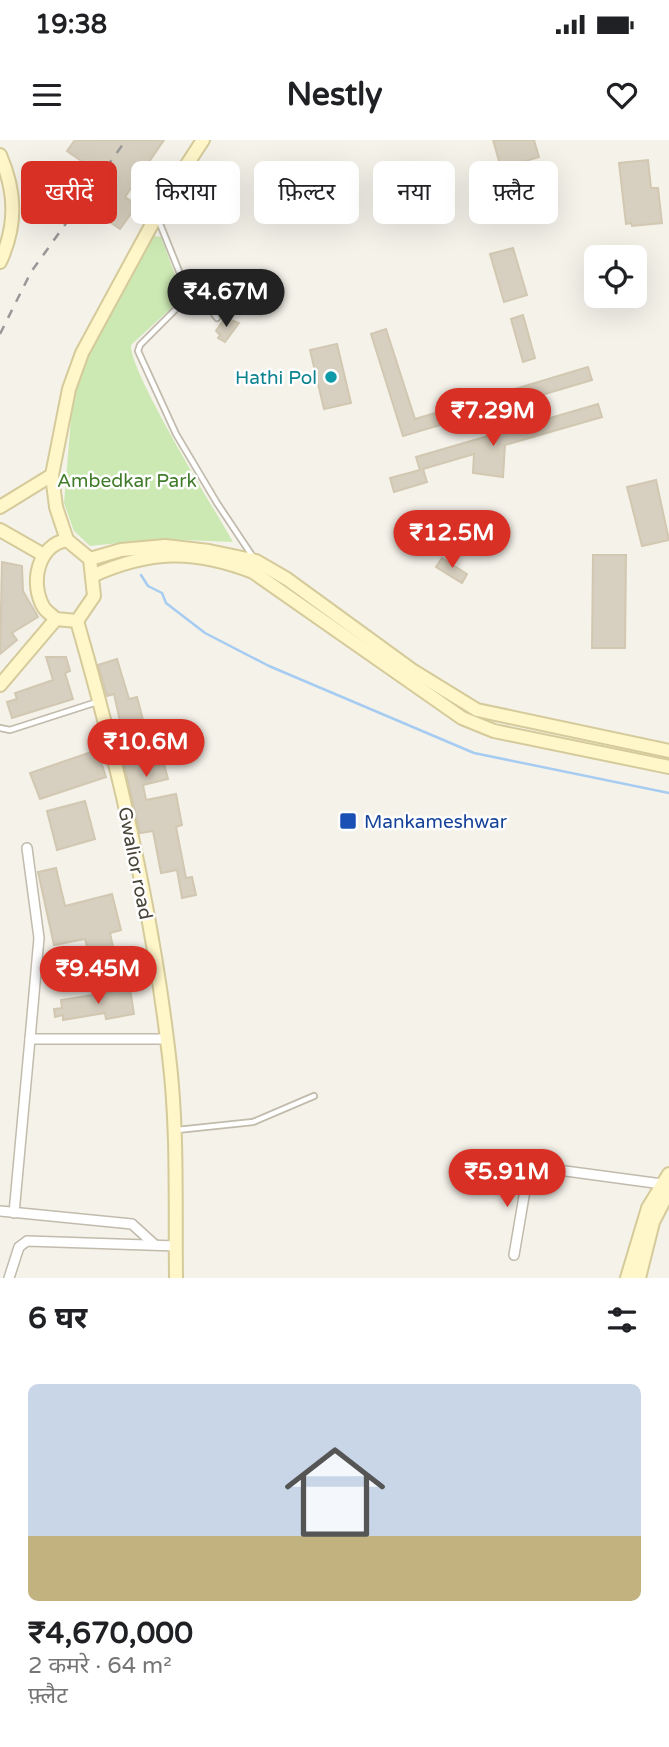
<!DOCTYPE html>
<html lang="hi">
<head>
<meta charset="utf-8">
<style>
  :root { --surface:#fff; --page:#f2f2f2; --text:#202124; --muted:#757577; --line:#e0e0e0; --accent:#d93025 }
  body { margin:0; font-family:"Varela Round","Noto Sans Devanagari",sans-serif; background:var(--page); color:var(--text); height:100vh; display:flex; flex-direction:column; font-size:26px; white-space:nowrap }
  * { box-sizing:border-box; margin:0 }
  p { font-size:23px; color:var(--muted) }
  .icon { flex:none; width:38px; height:38px; fill:none; stroke:currentColor; stroke-width:2; stroke-linecap:round; stroke-linejoin:round }
  .map { position:relative; height:1138px; overflow:hidden }
  .details { display:flex; flex-direction:column; background:var(--surface); flex:1 }
  .details>* { flex:none }
  .banner { position:absolute; left:21px; top:21px; width:628px; height:63px; display:flex; gap:14px }
  .fabs { position:absolute; left:584px; top:105px; display:grid; gap:14px }
  .fabs a { display:grid; place-items:center; width:63px; height:63px; border-radius:10px; background:var(--surface); box-shadow:0 7px 28px #0002; font-size:35px }
  .price { position:absolute; translate:-50% -60px; padding:0 16px; border-radius:24px; background:var(--accent); color:#fff; font-size:23px; line-height:46px; filter:drop-shadow(0 2px 4px #0008) }
  .price::after { content:''; position:absolute; left:50%; top:42px; width:21px; height:16px; margin-left:-10px; background:inherit; clip-path:polygon(0 0,100% 0,50% 100%) }
  .price.selected { background:#222; color:#fff }
  ul { padding:0; list-style:none }
  li { display:grid; align-content:center; gap:14px; height:371px; padding:0 28px }
  li+li { border-top:2px solid var(--line) }
  li span { display:grid; place-items:center; height:217px; border-radius:10px; color:#555 }
  li>.icon { margin-inline-start:auto }
  span .icon { width:126px; height:126px; fill:#fffc; stroke-width:1 }
  li b { font-size:30px }
  h2 { display:flex; justify-content:space-between; align-items:center; height:84px; padding:0 28px; font-size:30px }
  .tag { padding:0 24px; border-radius:10px; background:var(--surface); box-shadow:0 7px 28px #0002; font-size:24px; line-height:63px }
  .tag.selected { background:var(--accent); color:#fff }
  .status { display:flex; justify-content:space-between; align-items:center; height:49px; padding:0 35px; background:var(--surface); direction:ltr }
  .status svg { height:19px; fill:currentColor }
  header { display:flex; justify-content:space-between; align-items:center; height:91px; padding:0 28px; background:var(--surface); font-size:32px; font-weight:700 }
  .map>svg:first-child { display:block }
  .green { fill:#cce9b3 }
  .lines { fill:none; stroke-linecap:round; stroke-linejoin:round }
  .stream { stroke:#a7ccf1; stroke-width:2.5 }
  .building { fill:#d7cfbf; stroke:#d2c8b2; stroke-width:2 }
  .lane-casing { stroke:#c1bbac; stroke-width:8 }
  .street-casing { stroke:#c1bbac; stroke-width:12 }
  .secondary-casing { stroke:#d5ca9a; stroke-width:16 }
  .lane { stroke:#fff; stroke-width:4.5 }
  .street { stroke:#fff; stroke-width:9 }
  .secondary { stroke:#fff6ca; stroke-width:12 }
  .rail { stroke:#989898; stroke-width:2.5; stroke-dasharray:9 9; stroke-linecap:butt }
  .culture-dot { fill:#0f9aa8; stroke:#fff; stroke-width:2.5 }
  .transit-dot { fill:#1a4fb4; stroke:#fff; stroke-width:2.5 }
  .labels { text-anchor:middle; stroke-width:5; stroke-linejoin:round; paint-order:stroke }
  .culture-label { font-size:19px; fill:#0d838f; stroke:#fff; text-anchor:end }
  .park-label { font-size:19px; fill:#427c2a; stroke:#fff }
  .transit-label { font-size:19px; fill:#164399; stroke:#fff; text-anchor:start }
  .street-label { font-size:19px; fill:#494438; stroke:#fff }
</style>
</head>
<body>
<div class="status"><b>19:38</b><svg viewBox="0 0 49 12"><path d="M0 12V9h3v3zM5 12V6h3v6zM10 12V3h3v9zM15 12V0h3v12zM26 1h20v11H26zM47 4h2v5h-2z"/></svg></div>
<header><svg class="icon" aria-label="menu" viewBox="0 0 24 24"><path d="M4 6h16M4 12h16M4 18h16"/></svg>Nestly<svg class="icon" aria-label="heart" viewBox="0 0 24 24"><path d="M12 20l-8-8c-3-5 5-10 8-4 3-6 11-1 8 4z"/></svg></header>
<div class="map">
<svg width="669" height="1138" viewBox="0 0 669 1138">
  <rect width="100%" height="100%" fill="#f5f2ea"/>
  <path class="green" d="M154,96l7,1 19,51 1,11 -50,46c-2,26 84,165 102,197l-75,-3 -68,7 -16,-15 -10,-28 8,-97 8,-35z"/>
  <g class="lines">
    <polyline class="stream" points="141,435 148,446 162,453 166,463 205,493 269,526 474,613 669,653"/>
  </g>
  <g class="building">
    <polygon points="75,0 164,0 125,57 137,65 120,89 93,71 113,43 67,11"/>
    <polygon points="493,0 534,0 539,17 501,28"/>
    <polygon points="648,20 651,48 658,48 662,83 632,86 631,83 626,84 619,23"/>
    <polygon points="513,108 527,155 504,162 490,114"/>
    <polygon points="523,175 535,218 523,222 511,179"/>
    <polygon points="225,178 239,183 225,202 218,198 220,195 216,191"/>
    <polygon points="386,189 415,279 588,227 592,240 403,296 371,194"/>
    <polygon points="337,204 351,263 324,269 310,210"/>
    <polygon points="598,264 602,277 505,305 503,337 473,333 474,314 423,329 427,342 394,352 390,338 420,330 416,317"/>
    <polygon points="656,340 669,400 642,406 627,347"/>
    <polygon points="593,415 626,415 625,508 592,508"/>
    <polygon points="442,418 467,434 462,443 436,427"/>
    <polygon points="2,422 22,426 23,451 38,477 12,493 17,500 0,514"/>
    <polygon points="46,517 66,517 70,531 65,533 73,559 12,578 7,562 17,559 15,553 53,540"/>
    <polygon points="117,519 129,559 137,557 155,626 164,624 168,639 143,645 146,660 176,654 182,685 176,687 186,738 192,737 196,755 182,758 177,730 161,733 153,691 140,693 114,583 120,581 114,554 107,556 98,525"/>
    <polygon points="97,610 106,637 40,659 30,633"/>
    <polygon points="85,661 95,699 57,710 47,671"/>
    <polygon points="56,728 65,766 112,754 121,790 110,793 114,812 127,809 132,833 100,840 93,809 88,810 85,799 54,805 38,732"/>
    <polygon points="130,849 134,874 106,879 105,873 63,880 63,875 55,877 54,869 62,868 61,860"/>
  </g>
  <g class="lines">
    <defs>
      <g id="lane">
        <polyline points="158,79 189,156"/>
        <polyline points="217,178 208,166 189,156 140,205 138,211 176,294 217,363 253,417"/>
        <polyline points="0,588 10,590 97,562"/>
        <polyline points="177,990 253,982 314,956"/>
      </g>
      <g id="street">
        <polyline points="27,708 39,798 30,899"/>
        <polyline points="476,1019 662,1044"/>
        <polyline points="0,1071 132,1084 155,1105"/>
        <polyline points="14,1073 30,899 166,899"/>
        <polyline points="514,1115 529,1027"/>
        <polyline points="9,1138 19,1107 27,1101 176,1106"/>
      </g>
      <g id="secondary">
        <path d="M0,15c16,37 17,70 0,107"/>
        <polyline points="0,367 52,335"/>
        <polyline points="0,390 42,414"/>
        <polyline points="67,400 56,367 52,335 69,249 82,213 171,49 203,0"/>
        <path d="M67,400l23,19 4,37 -17,25 -21,-2c-3,-3 -9,-7 -12,-11 -15,-25 -6,-63 23,-68z"/>
        <polyline points="90,419 121,410 165,406 209,411 256,421 287,439 412,530 477,570 669,611"/>
        <path d="M92,436c58,-26 101,-27 161,-4l209,146 32,13 175,36"/>
        <path d="M77,481c41,142 75,287 92,435 9,73 6,148 7,222"/>
        <polyline points="0,545 56,479"/>
        <polyline points="627,1138 648,1068 669,1034"/>
        <polyline points="639,1138 653,1082 669,1051"/>
      </g>
    </defs>
    <use href="#lane" class="lane-casing"/>
    <use href="#street" class="street-casing"/>
    <use href="#secondary" class="secondary-casing"/>
    <use href="#lane" class="lane"/>
    <use href="#street" class="street"/>
    <use href="#secondary" class="secondary"/>
    <polyline class="rail" points="0,194 31,132 126,0"/>
  </g>
  <circle class="culture-dot" cx="331" cy="237" r="7"/>
  <rect class="transit-dot" x="339" y="672" width="18" height="18" rx="3.5"/>
  <g class="labels">
    <g class="culture-label">
      <text x="317" y="244">Hathi Pol</text>
    </g>
    <g class="park-label">
      <text x="127" y="347">Ambedkar Park</text>
    </g>
    <g class="transit-label">
      <text x="364" y="688">Mankameshwar</text>
    </g>
    <g class="street-label">
      <text transform="translate(136 723) rotate(79)" y="7">Gwalior road</text>
    </g>
  </g>
</svg>
<div class="fabs">
<a><svg class="icon" aria-label="locate" viewBox="0 0 24 24"><circle cx="12" cy="12" r="6"/><path d="M12 2v4M12 18v4M2 12h4M18 12h4"/></svg></a>
</div>
<b class="price selected" style="left:226px;top:189px">₹4.67M</b>
<b class="price" style="left:493px;top:308px">₹7.29M</b>
<b class="price" style="left:452px;top:430px">₹12.5M</b>
<b class="price" style="left:146px;top:639px">₹10.6M</b>
<b class="price" style="left:98px;top:866px">₹9.45M</b>
<b class="price" style="left:507px;top:1069px">₹5.91M</b>
<div class="banner">
<a class="tag selected">खरीदें</a>
<a class="tag">किराया</a>
<a class="tag">फ़िल्टर</a>
<a class="tag">नया</a>
<a class="tag">फ़्लैट</a>
</div>
</div>
<section class="details">
<h2>6 घर<svg class="icon" aria-label="filters" viewBox="0 0 24 24"><path d="M4 7h16M4 17h16"/><circle cx="9" cy="7" r="2"/><circle cx="15" cy="17" r="2"/></svg></h2>
<ul>
<li><span style="background:linear-gradient(#c9d6e8 70%,#c2b280 0)"><svg class="icon" aria-label="home" viewBox="0 0 24 24"><path d="M3 11l9-7 9 7M6 9v11h12V9"/></svg></span><div><b>₹4,670,000</b><p>2 कमरे · 64 m²</p><p>फ़्लैट</p></div></li>
</ul>
</section>
</body>
</html>
